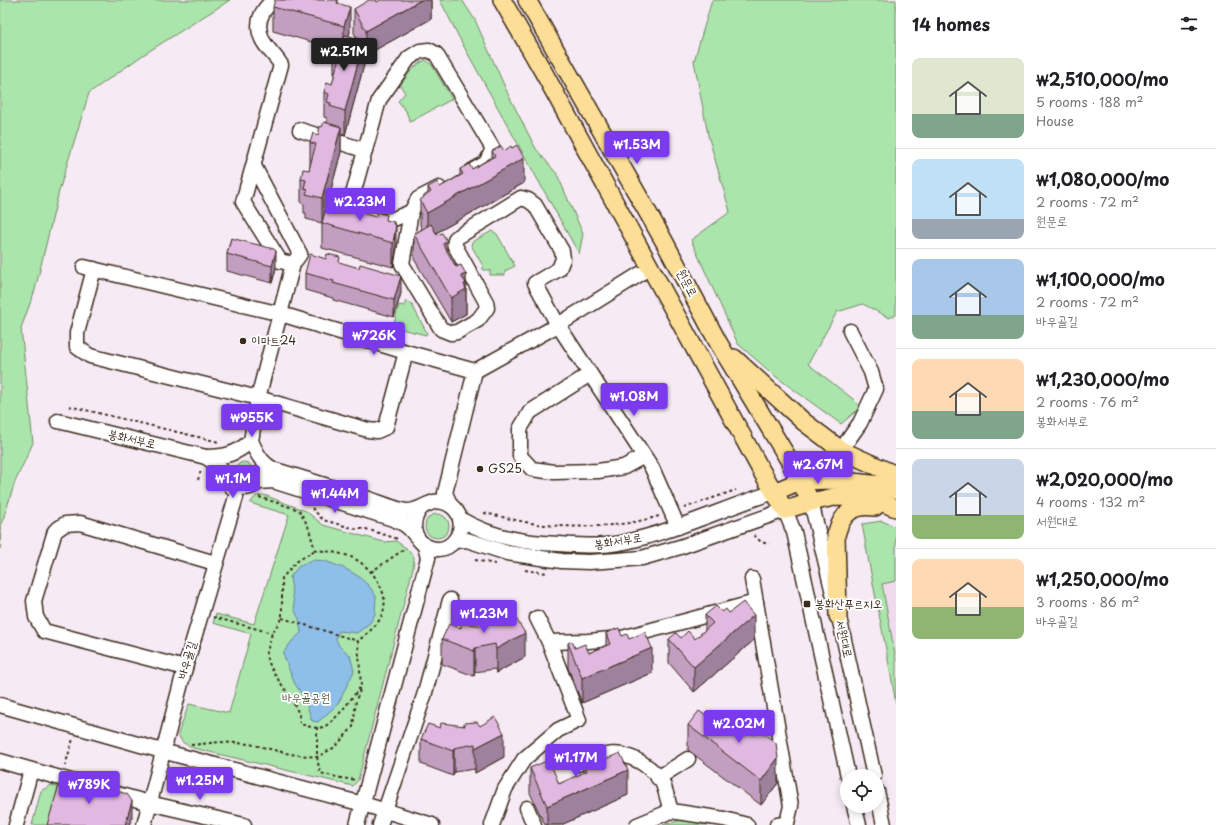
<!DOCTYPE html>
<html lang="en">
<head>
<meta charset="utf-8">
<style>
  :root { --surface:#fff; --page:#f6f6f6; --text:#202124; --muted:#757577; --line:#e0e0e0; --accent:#7c3aed }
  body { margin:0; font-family:"Playpen Sans","Poor Story",sans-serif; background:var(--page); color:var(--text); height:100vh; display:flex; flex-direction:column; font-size:15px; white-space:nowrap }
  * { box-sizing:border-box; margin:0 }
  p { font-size:13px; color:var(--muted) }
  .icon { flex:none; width:22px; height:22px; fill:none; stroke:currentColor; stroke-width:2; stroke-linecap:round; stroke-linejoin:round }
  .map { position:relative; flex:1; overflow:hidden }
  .sheet { display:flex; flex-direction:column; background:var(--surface); width:320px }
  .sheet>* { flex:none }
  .fabs { position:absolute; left:840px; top:769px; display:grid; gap:8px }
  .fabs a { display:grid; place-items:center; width:44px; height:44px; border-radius:50%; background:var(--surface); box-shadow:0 2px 10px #0003; font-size:20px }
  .price { position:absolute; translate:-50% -34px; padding:0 9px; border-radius:4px; background:var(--accent); color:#fff; font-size:13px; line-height:26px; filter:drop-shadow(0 1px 2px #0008) }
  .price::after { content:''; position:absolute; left:50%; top:24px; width:12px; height:9px; margin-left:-6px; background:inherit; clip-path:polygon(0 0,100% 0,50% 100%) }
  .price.selected { background:#222; color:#fff }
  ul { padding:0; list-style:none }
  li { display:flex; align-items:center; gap:12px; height:100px; padding:0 16px }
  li+li { border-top:1px solid var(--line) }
  li span { display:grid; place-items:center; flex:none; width:112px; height:80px; border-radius:8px; color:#555 }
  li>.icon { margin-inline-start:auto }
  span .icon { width:48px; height:48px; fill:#fffc; stroke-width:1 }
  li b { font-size:17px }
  h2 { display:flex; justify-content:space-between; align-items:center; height:48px; padding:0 16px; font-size:17px }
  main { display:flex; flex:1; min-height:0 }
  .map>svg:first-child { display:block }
  .built { fill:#f0dbee }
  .green { fill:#aae5ab; stroke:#728864 }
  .water { fill:#8dbfe9; stroke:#6c8398 }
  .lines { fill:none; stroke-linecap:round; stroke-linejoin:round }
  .minor-casing { stroke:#3b2a1e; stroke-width:17 }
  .major-casing { stroke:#3b2a1e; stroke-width:20 }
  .path { stroke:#3b2a1e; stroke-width:2; stroke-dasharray:3 3; stroke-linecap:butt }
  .minor { stroke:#fff; stroke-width:14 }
  .major { stroke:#fcde96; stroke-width:17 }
  .wall { fill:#c29ec0; stroke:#3b2a1e }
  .shaded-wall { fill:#9e819c; stroke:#3b2a1e }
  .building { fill:#e1b8df; stroke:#3b2a1e }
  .poi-dot { fill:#3b2a1e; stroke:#fff; stroke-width:1.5 }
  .labels { text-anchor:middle; stroke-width:3.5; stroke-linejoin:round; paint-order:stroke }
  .street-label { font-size:12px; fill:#3b2a1e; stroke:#fff }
  .poi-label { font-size:12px; fill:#3b2a1e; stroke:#fff; text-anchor:start }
  .park-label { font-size:12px; fill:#575941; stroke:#fff }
</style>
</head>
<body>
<main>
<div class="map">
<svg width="896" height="825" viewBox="0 0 896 825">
  <rect width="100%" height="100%" fill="#f6eaf5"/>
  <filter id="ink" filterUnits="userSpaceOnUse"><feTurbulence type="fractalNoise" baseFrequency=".025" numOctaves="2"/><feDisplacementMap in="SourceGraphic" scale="8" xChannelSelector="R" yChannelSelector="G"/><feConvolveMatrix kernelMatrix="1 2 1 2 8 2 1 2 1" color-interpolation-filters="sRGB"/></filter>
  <g filter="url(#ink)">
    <polygon class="built" points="896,581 896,660 882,583"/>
    <g class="green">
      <polygon points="0,0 230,0 143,55 89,93 59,191 35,290 21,328 33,443 15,482 1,526 0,549"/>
      <polygon points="440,0 462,0 475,20 508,94 536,149 557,174 583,234 579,254 463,45"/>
      <polygon points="712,0 896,0 896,315 889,318 863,304 837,312 808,364 853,399 861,407 841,424 775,376 738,344 691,240 730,212 708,135 694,61"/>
      <path d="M426,60l6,5 20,34 -42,23 -4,-11 -8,-10 7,-8 -5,-8c7,-8 15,-22 26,-25z"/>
      <polygon points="492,231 497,234 515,266 505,271 505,275 490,275 490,270 483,270 483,266 471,245 472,242"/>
      <polygon points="406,301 411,303 427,333 426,335 393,327 399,305 404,306"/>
      <circle cx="244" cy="470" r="8"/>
      <polygon points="264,495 306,511 323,525 384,542 396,541 406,548 414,557 413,568 358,780 353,786 193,748 182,742 178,734 189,704 229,713 251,634 213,623 216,614 254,624 289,515 250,503 256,496"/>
      <circle cx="437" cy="526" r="12"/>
      <path d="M882,521l14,6v54l-14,3 14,76v44c-10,-60 -24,-120 -34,-180z"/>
      <polygon points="51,785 58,787 49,825 32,825 41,791"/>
      <polygon points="685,819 723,825 663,825"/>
    </g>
    <polygon class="water" points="314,560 325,561 346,569 358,576 369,586 376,596 375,614 370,623 357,633 339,631 336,639 339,646 350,655 354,671 338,704 318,722 312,721 305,699 295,684 288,667 283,653 292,641 301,633 299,619 295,611 290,577 299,566"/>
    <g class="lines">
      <defs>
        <g id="minor">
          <path d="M274,0c-13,10 -19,23 -12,39 4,9 14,17 19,26l-38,137 37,59 13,3"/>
          <polyline points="300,130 364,150"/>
          <polyline points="439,188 418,199 411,212 402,264 441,329 451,333 457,332 478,320 487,308 486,302 454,244 456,238 521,198 528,200 535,205 562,251 563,259 559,269 535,283 558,325 652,468 678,527"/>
          <polyline points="411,212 391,220 377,221 363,211 353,194 379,100 409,58 420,51 429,50 436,54 493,149 486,163 472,171"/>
          <polyline points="84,267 281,314 406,352 475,371 558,325 640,274"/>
          <polyline points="94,269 77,333 77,347 90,356 258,398 368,430 377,431 386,427 406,352"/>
          <polyline points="590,374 530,412 520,429 520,456 532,469 554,472 598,471 624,467 644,456"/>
          <path d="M58,421l148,36c20,0 30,-3 45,-16"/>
          <path d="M251,441c6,13 11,23 24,29 31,9 62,19 94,29 9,3 29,11 37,12 17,1 26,-17 44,-6 12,8 14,24 5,35 -18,24 -58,-4 -33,-33"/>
          <polyline points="251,441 258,398 293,264 300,254 254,166"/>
          <polyline points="841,450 860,423 876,389 871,372 850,331"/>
          <path d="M206,457c13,9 21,17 27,32"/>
          <path d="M230,481c11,10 25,9 32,-5"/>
          <path d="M258,482l15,-1 120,38c10,4 16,7 22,16"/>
          <polyline points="811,502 841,626 874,776"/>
          <polyline points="451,506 445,493 475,371"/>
          <path d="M460,519c26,15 53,22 83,24 27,2 55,5 82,-1 51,-11 99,-34 149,-50"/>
          <polyline points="455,541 467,540 507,553 562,561 589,562 618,560 642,558 680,547 785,510 794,532 848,776"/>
          <polyline points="752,579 791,806 787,823 777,825"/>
          <polyline points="549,642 588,641 622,638 756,602"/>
          <polyline points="185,668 44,631 36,617 34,601 55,531 65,524 80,523 215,563"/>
          <polyline points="0,705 162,751 363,804 432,825"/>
          <polyline points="0,761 149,803 244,825"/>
          <path d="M578,764c25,-9 39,-16 64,-1 8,5 15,11 20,19 4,8 6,20 9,29"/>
          <polyline points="658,778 688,759"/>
          <polyline points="877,791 884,825"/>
          <polyline points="854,806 859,825"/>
          <polyline points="527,808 534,825"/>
          <polyline points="16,825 31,770"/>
          <polyline points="144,825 185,668 236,497"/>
          <polyline points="357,825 428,558 425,546"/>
          <polyline points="380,825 424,696 450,600"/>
          <polyline points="492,825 505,789 524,759 558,730 579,720 549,642 537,618"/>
          <polyline points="637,825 671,811 724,819 747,825"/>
        </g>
        <g id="major">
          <polyline points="502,0 544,73 762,472 785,510 811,502 834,497 870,498 896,508"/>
          <polyline points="527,0 664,241 719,344 789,460 811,502"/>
          <polyline points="734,358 804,422 841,450 896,475"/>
          <polyline points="774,492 800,481 833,480 881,485 896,490"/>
          <path d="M838,616l-2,-81c6,-22 17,-31 39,-28"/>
        </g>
      </defs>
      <use href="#minor" class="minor-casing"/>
      <use href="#major" class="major-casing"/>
      <g class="path">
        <polyline points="69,406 219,442"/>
        <polyline points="198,480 201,470"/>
        <polyline points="259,497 299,510 308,526 315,550"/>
        <polyline points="312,508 323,520 356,529 366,529 398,539"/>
        <polyline points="684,508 736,490"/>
        <path d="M484,513c20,4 41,10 61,12 37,3 78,2 114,-9"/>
        <polyline points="754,535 761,542 769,544"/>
        <path d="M315,550c10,1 27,3 36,7 17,7 37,31 33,51 -2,14 -15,24 -26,33l3,45c-7,9 -26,36 -36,40 -7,4 -17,0 -25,-2l-1,-10 -8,-16 -18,-26 -7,-16 6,-23 10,-15v-40l14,-16z"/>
        <polyline points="475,560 495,564"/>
        <polyline points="525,570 547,573"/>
        <polyline points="371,572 406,548"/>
        <polyline points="213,617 272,633"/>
        <polyline points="282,618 358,641"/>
        <polyline points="317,727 317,757 320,773 341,778 357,780"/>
        <polyline points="191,745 220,742 250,744 290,754 317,757 335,747 353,727 356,700 360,690"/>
        <polyline points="65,766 73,739"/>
      </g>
      <use href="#minor" class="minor"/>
      <use href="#major" class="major"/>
    </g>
    <g class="wall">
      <polygon points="338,0 338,4 350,32 348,36 357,38 354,33 354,9 377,2 431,0 431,19 366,55 364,52 364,65 345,135 341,134 341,152 322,223 306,219 306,213 304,213 304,204 301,203 301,179 309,170 310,165 310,143 318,135 322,127 327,123 327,118 324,117 324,92 332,84 334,78 334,56 336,49 273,31 273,7"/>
      <polygon points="492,151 504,151 524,183 436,233 456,267 466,274 466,314 451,322 414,259 414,234 422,229 420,225 420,200 424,198 424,196 428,193 428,187 440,187 460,175 460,169 472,169 492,157"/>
      <polygon points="351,211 387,221 394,224 396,250 393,267 322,248 322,223"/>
      <polygon points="231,238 276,268 272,283 227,271 227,254"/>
      <polygon points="326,259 340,263 401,293 394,317 333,300 333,298 305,290 305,273"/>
      <polygon points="722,612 754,640 694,692 669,663 669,639 681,638 695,639 705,630 705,615"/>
      <polygon points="485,626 500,626 525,657 496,673 495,669 475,672 474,676 442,664 442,639 461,628"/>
      <polygon points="606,633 622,636 629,639 652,673 582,703 568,668 568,643 575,648 589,653 606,645"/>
      <polygon points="712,720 778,783 761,805 688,750 688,725"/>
      <polygon points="464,723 480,726 504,757 475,773 475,769 454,772 453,776 421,764 421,739 440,728 464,726"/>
      <polygon points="601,761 628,795 561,825 545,825 530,793 530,768 559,784 583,773 583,762"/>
    </g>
    <g class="shaded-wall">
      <polygon points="421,0 431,0 431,19 366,55 366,31"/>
      <polygon points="350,7 350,32 344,51 344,26"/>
      <polygon points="364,40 364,65 345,135 345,111"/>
      <polygon points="341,127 341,152 322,223 322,198"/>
      <polygon points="524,158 524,183 427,238 427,213"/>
      <polygon points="394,222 394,240 396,225 396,250 393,267 393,224"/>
      <polygon points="447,241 447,266 443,244"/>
      <polygon points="276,251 276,268 272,283 272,266"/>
      <polygon points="466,274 466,314 451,322 451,298 461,276"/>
      <polygon points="401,276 401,293 394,317 394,300"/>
      <polygon points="754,615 754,640 694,692 694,667"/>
      <polygon points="525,633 525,657 496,673 496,649"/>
      <polygon points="475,648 475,672 474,676 474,651"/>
      <polygon points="652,648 652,673 582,703 582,678"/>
      <polygon points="504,733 504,757 475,773 475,748"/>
      <polygon points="454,748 454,772 453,776 453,751"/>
      <polygon points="778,758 778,783 761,805 761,781"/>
      <polygon points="628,770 628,795 561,825 547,825 547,806"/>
      <polygon points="132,801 132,818 130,825 125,825"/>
    </g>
    <g class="building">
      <polygon points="275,0 324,0 327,1 327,0 338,0 337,3 350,7 344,26 273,7"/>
      <polygon points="369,0 376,0 377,2 380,0 421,0 366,31 354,9"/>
      <polygon points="345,35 364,40 345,111 330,106 331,103 327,102 329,94 324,92 327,82 332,84 339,58 334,56 336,46 342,48"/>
      <polygon points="324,122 341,127 322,198 306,194 308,189 304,188 306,180 301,179 303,169 309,170 311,162 316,144 310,143 313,133 318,135 320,126 322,127"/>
      <polygon points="517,145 524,158 427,213 420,200 424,197 424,196 431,192 428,187 437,182 440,187 463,174 460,169 469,164 472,169 488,160 495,156 492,151 501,146 504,151 511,146 512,148"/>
      <polygon points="341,202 351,205 350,210 376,217 377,212 387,215 386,220 394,222 393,224 396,225 393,243 322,223 327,204 340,208"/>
      <polygon points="431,224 437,235 442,233 447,241 443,244 456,267 461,265 466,274 461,276 466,283 464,284 466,289 451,298 414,234"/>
      <polygon points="231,238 274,249 276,251 272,266 227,254"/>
      <polygon points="310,254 326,259 327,254 340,257 339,262 359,268 360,264 401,276 394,300 333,283 334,281 305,273"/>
      <polygon points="743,602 754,615 694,667 669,639 676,633 681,638 688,631 695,639 713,623 705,615 716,606 722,612 726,609 729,613"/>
      <polygon points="515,617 525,633 496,649 495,644 475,648 474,651 442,639 449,624 461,628 461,623 485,626 485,623 498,622 500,626"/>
      <polygon points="619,628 622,636 627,634 629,639 645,632 652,648 582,678 568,643 572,641 575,648 585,644 589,653 610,644 606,633"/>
      <polygon points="699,711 712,720 716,715 741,734 742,732 746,736 750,731 755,735 759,730 776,743 778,758 761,781 688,725"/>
      <polygon points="495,717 504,733 475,748 475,744 454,748 453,751 421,739 428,724 440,728 441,723 465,726 464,723 477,722 480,726"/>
      <polygon points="620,753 628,770 547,806 530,768 549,760 559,784 587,771 583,762 598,755 601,761"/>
      <polygon points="62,775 71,777 71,783 77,788 82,788 87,782 127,794 132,801 125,825 47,825"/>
    </g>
  </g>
  <g class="poi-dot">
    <circle cx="243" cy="341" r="4"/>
    <circle cx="480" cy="469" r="4"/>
    <rect x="803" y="600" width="8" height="8" rx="2"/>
  </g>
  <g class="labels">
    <g class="street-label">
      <text transform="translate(687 283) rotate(62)" y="4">원문로</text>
      <text transform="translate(132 439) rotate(13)" y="4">봉화서부로</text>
      <text transform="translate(618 541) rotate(-9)" y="4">봉화서부로</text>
      <text transform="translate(844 639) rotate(77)" y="4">서원대로</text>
      <text transform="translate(187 660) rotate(-74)" y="4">바우골길</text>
    </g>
    <g class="poi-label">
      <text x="251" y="345">이마트24</text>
      <text x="488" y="473">GS25</text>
      <text x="815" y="608">봉화산푸르지오</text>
    </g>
    <g class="park-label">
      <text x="306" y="702">바우골공원</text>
    </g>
  </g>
</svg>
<div class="fabs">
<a><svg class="icon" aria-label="locate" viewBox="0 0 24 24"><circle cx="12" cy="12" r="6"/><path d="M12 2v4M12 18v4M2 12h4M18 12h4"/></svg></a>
</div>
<b class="price selected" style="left:344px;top:72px">₩2.51M</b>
<b class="price" style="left:637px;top:165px">₩1.53M</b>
<b class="price" style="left:360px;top:222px">₩2.23M</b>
<b class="price" style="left:374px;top:356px">₩726K</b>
<b class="price" style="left:634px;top:417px">₩1.08M</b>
<b class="price" style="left:252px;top:438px">₩955K</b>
<b class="price" style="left:818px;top:485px">₩2.67M</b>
<b class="price" style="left:233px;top:499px">₩1.1M</b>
<b class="price" style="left:335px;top:514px">₩1.44M</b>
<b class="price" style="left:484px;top:634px">₩1.23M</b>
<b class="price" style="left:739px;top:744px">₩2.02M</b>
<b class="price" style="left:576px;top:778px">₩1.17M</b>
<b class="price" style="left:200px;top:801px">₩1.25M</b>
<b class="price" style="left:89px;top:805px">₩789K</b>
</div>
<section class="sheet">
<h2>14 homes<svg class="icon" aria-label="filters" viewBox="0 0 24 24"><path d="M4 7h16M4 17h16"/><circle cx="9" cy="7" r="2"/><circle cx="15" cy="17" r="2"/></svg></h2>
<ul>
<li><span style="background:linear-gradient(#dfe7d0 70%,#7fa58c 0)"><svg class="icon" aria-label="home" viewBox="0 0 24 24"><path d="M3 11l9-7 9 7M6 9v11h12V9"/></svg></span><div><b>₩2,510,000/mo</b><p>5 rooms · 188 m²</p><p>House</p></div></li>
<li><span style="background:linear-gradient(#bfe0f5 75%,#9aa5b1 0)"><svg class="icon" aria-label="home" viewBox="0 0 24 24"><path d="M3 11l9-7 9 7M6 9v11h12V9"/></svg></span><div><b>₩1,080,000/mo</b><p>2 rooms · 72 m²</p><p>원문로</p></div></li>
<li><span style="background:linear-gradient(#a9c7e8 70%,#7fa58c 0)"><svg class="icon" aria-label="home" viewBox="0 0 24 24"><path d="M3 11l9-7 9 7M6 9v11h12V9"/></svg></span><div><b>₩1,100,000/mo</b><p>2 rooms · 72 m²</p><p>바우골길</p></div></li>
<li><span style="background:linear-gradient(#ffd9b3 65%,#7fa58c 0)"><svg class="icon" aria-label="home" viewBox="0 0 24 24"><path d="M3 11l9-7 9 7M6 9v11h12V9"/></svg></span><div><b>₩1,230,000/mo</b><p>2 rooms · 76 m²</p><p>봉화서부로</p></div></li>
<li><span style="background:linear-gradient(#c9d6e8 70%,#8fb573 0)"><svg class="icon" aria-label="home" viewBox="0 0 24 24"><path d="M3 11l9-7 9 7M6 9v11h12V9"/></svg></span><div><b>₩2,020,000/mo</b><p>4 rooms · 132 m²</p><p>서원대로</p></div></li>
<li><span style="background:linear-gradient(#ffd9b3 60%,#8fb573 0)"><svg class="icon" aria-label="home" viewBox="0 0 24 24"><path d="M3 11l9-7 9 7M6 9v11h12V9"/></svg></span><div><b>₩1,250,000/mo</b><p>3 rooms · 86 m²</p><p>바우골길</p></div></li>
</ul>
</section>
</main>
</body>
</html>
